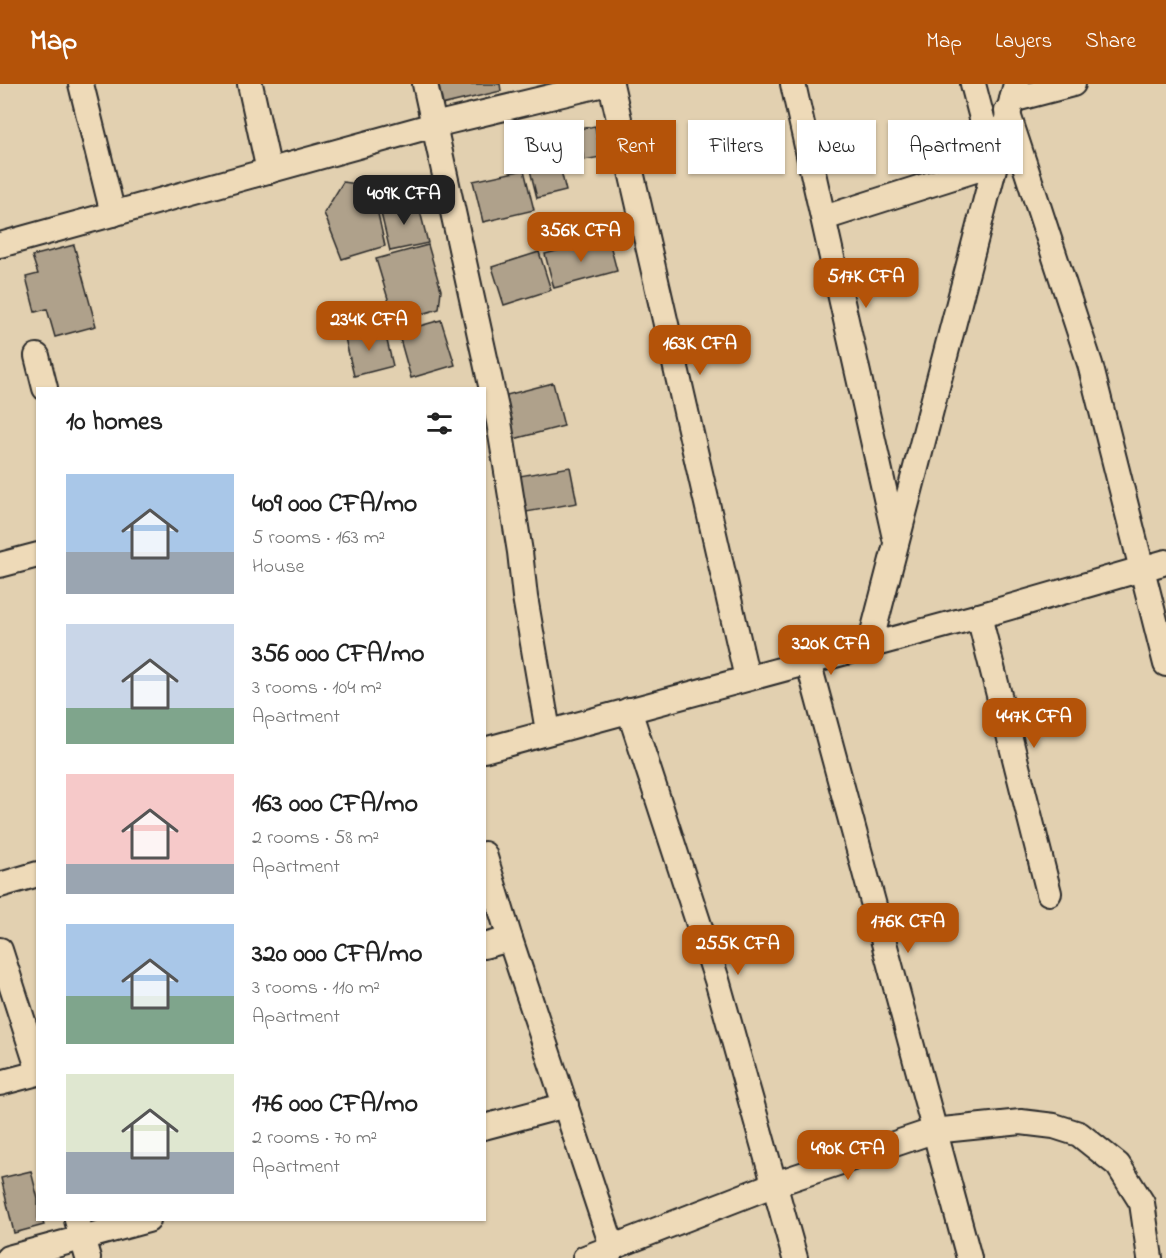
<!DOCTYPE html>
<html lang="en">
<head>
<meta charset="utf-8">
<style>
  :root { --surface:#fff; --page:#f2f2f2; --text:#222; --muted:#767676; --accent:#b45309 }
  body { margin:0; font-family:"Indie Flower",sans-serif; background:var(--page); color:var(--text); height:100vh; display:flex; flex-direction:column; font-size:22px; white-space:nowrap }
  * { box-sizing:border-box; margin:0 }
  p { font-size:20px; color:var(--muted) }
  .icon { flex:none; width:33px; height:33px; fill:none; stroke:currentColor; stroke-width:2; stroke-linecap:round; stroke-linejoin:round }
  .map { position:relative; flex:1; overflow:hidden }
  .drawer { position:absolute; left:36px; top:303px; width:450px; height:834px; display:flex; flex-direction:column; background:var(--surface); border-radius:0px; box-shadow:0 2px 4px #0004 }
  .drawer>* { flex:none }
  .banner { position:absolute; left:504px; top:36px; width:570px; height:54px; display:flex; gap:12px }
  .price { position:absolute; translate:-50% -51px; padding:0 14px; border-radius:12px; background:var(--accent); color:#fff; font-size:20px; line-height:39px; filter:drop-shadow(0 2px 3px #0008) }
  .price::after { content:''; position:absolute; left:50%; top:36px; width:18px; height:14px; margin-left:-9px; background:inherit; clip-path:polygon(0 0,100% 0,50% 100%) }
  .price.current { background:#222; color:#fff }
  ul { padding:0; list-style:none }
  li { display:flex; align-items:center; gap:18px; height:150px; padding:0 30px }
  li span { display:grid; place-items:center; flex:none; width:168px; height:120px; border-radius:0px; color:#555 }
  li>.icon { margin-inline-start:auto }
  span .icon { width:72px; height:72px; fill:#fffc; stroke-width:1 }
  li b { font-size:26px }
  h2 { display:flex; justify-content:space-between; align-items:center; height:72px; padding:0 30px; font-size:26px }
  .tag { padding:0 21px; border-radius:0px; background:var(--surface); box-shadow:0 2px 4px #0004; font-size:21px; line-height:54px }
  .tag.current { background:var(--accent); color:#fff }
  header { display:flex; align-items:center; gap:36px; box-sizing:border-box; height:84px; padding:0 30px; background:var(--accent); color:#fff }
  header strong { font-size:28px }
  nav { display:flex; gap:33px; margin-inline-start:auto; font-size:21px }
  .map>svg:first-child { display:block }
  .building { fill:#afa18b; stroke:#2b2b2b; stroke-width:1.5 }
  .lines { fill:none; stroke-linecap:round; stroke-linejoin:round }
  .street-casing { stroke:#2b2b2b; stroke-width:28 }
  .street { stroke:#eedab8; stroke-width:24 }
</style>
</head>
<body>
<header>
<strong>Map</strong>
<nav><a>Map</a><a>Layers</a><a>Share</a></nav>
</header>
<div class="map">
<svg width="1166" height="1174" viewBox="0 0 1166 1174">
  <rect width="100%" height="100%" fill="#e2d0b0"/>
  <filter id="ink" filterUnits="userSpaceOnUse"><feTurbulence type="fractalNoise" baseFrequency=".0167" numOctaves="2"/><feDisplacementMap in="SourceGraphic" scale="12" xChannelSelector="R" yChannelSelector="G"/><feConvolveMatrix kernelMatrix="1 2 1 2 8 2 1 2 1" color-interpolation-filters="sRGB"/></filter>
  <g filter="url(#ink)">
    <g class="building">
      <polygon points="436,0 500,0 501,7 441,21"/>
      <polygon points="595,42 601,73 584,76 578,45"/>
      <polygon points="552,51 566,107 537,114 523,58"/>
      <polygon points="524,86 534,126 483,138 473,97"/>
      <polygon points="343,98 372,102 385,162 342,175 324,129"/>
      <polygon points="417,115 428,159 390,167 380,125"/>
      <polygon points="608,153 617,187 554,204 545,170"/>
      <polygon points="74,161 96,242 55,253 47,225 35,228 26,193 38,190 32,172"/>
      <polygon points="428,161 441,206 439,225 395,238 376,175"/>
      <polygon points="539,168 551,206 504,221 492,183"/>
      <polygon points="441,236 455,281 411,294 398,248"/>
      <polygon points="384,244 393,282 354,292 345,254"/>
      <polygon points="553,299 564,342 510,356 499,313"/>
      <polygon points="570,383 577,419 521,429 514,393"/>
      <polygon points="31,1087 38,1115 38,1136 42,1136 44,1141 14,1149 1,1094"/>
    </g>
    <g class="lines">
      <defs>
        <g id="street">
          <polyline points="81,0 113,130"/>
          <polyline points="250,0 269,87"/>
          <polyline points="425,0 499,338 520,468 525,513 548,647"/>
          <polyline points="611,0 747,594"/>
          <polyline points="793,0 895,454"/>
          <polyline points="1012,16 1073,0"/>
          <polyline points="1007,27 1090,280 1166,580"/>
          <polyline points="824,134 994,80 973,0"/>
          <polyline points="0,161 434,41 604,0"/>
          <polyline points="37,272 45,304"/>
          <polyline points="0,481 38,471"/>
          <polyline points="979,532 1049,809"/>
          <polyline points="870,560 1016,0"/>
          <polyline points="808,577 969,1174"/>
          <polyline points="629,626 717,896 795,1174"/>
          <polyline points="484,666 979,532 1166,478"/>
          <polyline points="484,770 510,855 613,1165"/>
          <polyline points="0,801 38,790"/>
          <polyline points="484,862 510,855"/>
          <polyline points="0,866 38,984"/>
          <polyline points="0,999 38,989"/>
          <polyline points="484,1043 566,1021"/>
          <polyline points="77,1136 88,1174"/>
          <polyline points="8,1174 148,1136"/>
          <polyline points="585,1174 775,1100 933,1047 1021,1038 1054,1042 1079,1050 1118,1081 1142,1119 1150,1174"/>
        </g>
      </defs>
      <use href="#street" class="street-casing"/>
      <use href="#street" class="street"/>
    </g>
  </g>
</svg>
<b class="price current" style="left:404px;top:142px">409K CFA</b>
<b class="price" style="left:581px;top:179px">356K CFA</b>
<b class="price" style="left:866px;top:225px">517K CFA</b>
<b class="price" style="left:369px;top:268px">234K CFA</b>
<b class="price" style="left:700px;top:292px">163K CFA</b>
<b class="price" style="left:831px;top:592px">320K CFA</b>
<b class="price" style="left:1034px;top:665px">447K CFA</b>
<b class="price" style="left:908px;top:870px">176K CFA</b>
<b class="price" style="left:738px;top:892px">255K CFA</b>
<b class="price" style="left:848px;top:1097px">490K CFA</b>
<div class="banner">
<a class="tag">Buy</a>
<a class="tag current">Rent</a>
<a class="tag">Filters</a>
<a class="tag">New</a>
<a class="tag">Apartment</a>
</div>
<section class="drawer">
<h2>10 homes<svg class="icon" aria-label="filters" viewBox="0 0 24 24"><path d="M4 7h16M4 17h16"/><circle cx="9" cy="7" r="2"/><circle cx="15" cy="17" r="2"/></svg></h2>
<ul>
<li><span style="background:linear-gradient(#a9c7e8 65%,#9aa5b1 0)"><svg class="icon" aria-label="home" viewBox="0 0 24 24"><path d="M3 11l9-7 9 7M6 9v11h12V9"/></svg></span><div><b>409 000 CFA/mo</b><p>5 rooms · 163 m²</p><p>House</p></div></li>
<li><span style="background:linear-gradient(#c9d6e8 70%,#7fa58c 0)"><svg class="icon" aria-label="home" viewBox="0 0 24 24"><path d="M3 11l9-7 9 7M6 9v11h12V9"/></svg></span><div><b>356 000 CFA/mo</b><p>3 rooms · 104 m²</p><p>Apartment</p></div></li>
<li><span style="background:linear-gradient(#f6c9c9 75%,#9aa5b1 0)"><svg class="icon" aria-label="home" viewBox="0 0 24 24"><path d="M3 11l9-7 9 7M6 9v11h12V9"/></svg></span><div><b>163 000 CFA/mo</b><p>2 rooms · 58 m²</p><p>Apartment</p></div></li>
<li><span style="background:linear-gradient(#a9c7e8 60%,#7fa58c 0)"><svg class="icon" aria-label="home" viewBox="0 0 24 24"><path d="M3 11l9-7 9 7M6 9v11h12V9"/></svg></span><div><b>320 000 CFA/mo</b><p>3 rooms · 110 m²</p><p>Apartment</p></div></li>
<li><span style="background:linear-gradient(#dfe7d0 65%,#9aa5b1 0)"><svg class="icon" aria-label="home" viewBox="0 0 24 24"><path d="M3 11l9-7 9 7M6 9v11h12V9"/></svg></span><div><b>176 000 CFA/mo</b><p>2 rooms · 70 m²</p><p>Apartment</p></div></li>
</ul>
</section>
</div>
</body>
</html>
